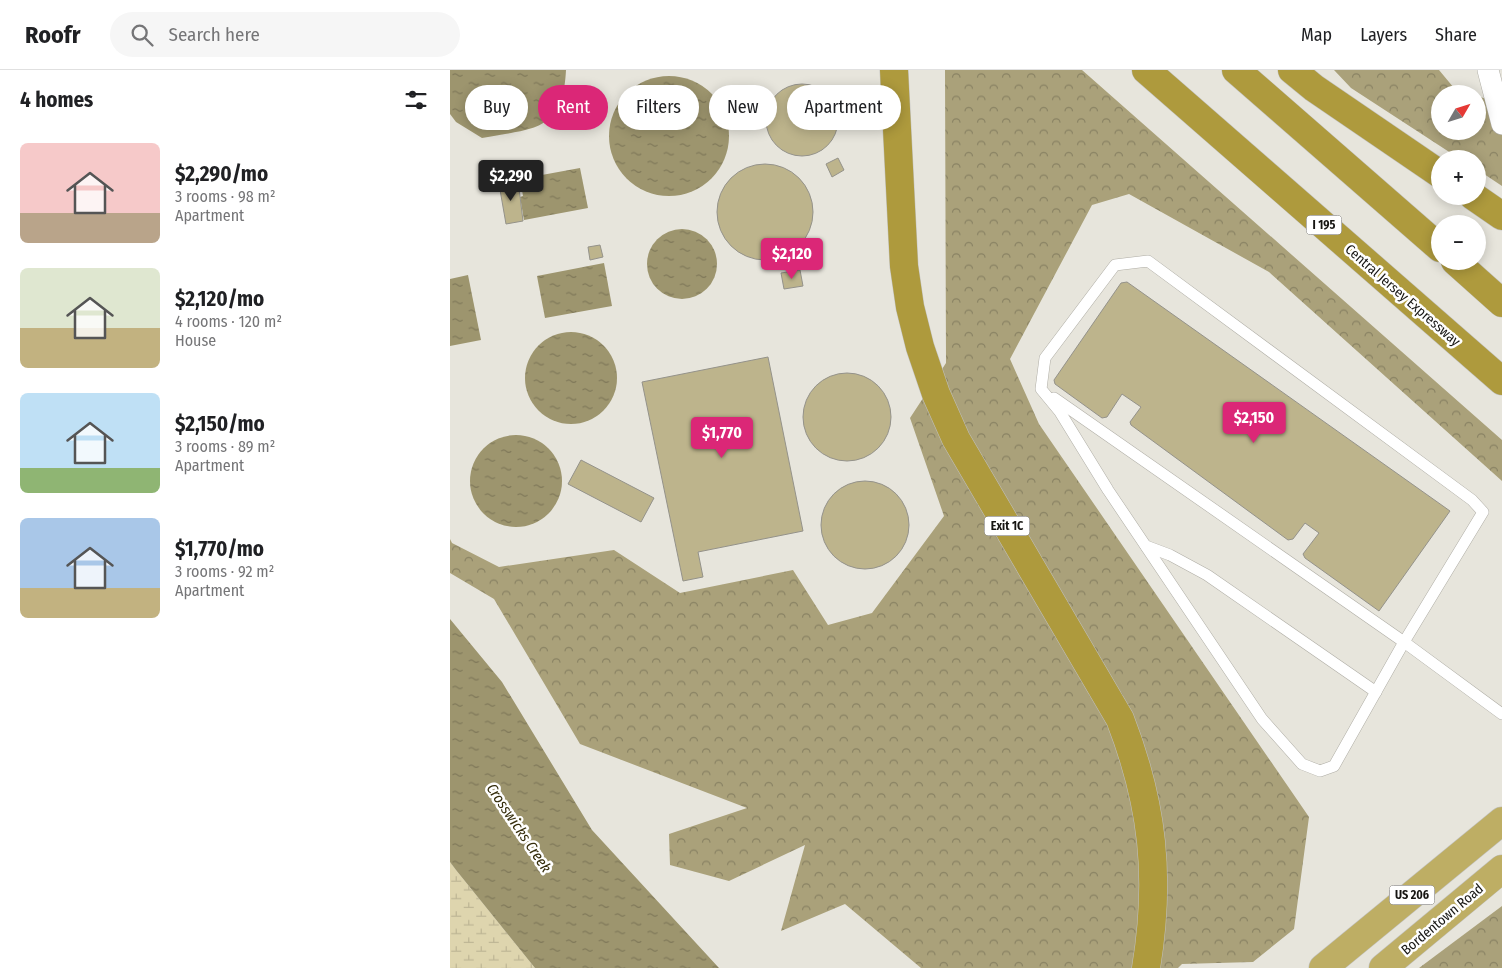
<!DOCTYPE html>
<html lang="en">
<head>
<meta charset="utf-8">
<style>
  :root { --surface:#fff; --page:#f6f6f6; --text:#202124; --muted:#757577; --line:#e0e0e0; --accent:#db2777 }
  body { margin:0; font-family:"Fira Sans Condensed",sans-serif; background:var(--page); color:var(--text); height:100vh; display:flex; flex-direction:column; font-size:19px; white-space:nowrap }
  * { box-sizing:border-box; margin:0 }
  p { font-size:16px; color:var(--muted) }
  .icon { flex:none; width:28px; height:28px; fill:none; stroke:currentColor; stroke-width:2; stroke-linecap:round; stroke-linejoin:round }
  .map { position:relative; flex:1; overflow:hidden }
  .details { display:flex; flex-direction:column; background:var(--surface); width:450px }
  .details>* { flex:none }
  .top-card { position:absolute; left:15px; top:15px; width:475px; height:45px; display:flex; gap:10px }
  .needle { width:32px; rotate:51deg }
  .controls { position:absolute; left:981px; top:15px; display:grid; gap:10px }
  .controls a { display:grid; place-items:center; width:55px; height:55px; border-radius:50%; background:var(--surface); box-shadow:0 2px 12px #0003; font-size:25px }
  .price { position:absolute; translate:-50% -42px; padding:0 11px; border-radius:5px; background:var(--accent); color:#fff; font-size:16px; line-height:32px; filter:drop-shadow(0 1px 2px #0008) }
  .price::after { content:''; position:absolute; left:50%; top:30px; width:15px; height:11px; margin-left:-8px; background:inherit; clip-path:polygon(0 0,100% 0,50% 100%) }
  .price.active { background:#222; color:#fff }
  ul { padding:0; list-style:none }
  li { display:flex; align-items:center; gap:15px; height:125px; padding:0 20px }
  li span { display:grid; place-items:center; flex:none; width:140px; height:100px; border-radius:8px; color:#555 }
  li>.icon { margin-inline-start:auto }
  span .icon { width:60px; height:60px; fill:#fffc; stroke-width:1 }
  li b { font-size:21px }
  h2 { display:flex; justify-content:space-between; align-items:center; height:60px; padding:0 20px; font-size:21px }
  .pill { padding:0 18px; border-radius:22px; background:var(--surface); box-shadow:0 2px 12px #0003; font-size:18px; line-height:45px }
  .pill.active { background:var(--accent); color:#fff }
  header { display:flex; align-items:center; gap:30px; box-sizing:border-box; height:70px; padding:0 25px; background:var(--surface); border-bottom:1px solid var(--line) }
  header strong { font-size:24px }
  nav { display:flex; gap:28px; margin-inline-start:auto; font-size:18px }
  .search { width:350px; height:45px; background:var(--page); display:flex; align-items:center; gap:12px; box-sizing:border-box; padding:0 18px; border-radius:28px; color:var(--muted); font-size:19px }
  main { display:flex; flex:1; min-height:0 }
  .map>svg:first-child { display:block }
  .forest { fill:url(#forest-crowns) }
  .wetland { fill:url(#wetland-marsh) }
  .water { fill:url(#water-ripples) }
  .building { fill:#bdb48c; stroke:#94928a }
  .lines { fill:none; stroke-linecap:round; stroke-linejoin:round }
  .service-casing { stroke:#afada5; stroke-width:12 }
  .minor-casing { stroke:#afada5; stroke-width:22 }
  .trunk-casing { stroke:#c2c2c1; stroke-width:29 }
  .motorway-casing { stroke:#c2c2c1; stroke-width:29 }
  .service { stroke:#fff; stroke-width:11 }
  .minor { stroke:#fff; stroke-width:21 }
  .trunk { stroke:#beae64; stroke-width:28 }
  .motorway { stroke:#ae9a3d; stroke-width:28 }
  .labels { text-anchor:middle; stroke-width:5; stroke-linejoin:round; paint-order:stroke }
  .shield { fill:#fff; stroke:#5c5b59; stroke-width:1 }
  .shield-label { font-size:12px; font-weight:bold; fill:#161512 }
  .street-label { font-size:14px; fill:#161512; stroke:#fff }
  .water-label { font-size:15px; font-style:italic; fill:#342c0a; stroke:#fff }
</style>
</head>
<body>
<header>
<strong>Roofr</strong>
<div class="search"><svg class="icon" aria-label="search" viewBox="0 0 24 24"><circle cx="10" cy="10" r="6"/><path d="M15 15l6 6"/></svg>Search here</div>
<nav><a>Map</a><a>Layers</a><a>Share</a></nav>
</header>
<main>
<section class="details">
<h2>4 homes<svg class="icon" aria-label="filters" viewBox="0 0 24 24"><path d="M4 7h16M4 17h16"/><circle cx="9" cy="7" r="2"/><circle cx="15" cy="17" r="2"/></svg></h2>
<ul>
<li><span style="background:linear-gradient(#f6c9c9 70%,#b9a48a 0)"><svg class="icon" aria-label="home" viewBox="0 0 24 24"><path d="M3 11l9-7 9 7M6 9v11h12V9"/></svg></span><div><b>$2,290/mo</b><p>3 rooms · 98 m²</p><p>Apartment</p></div></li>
<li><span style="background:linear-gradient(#dfe7d0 60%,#c2b280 0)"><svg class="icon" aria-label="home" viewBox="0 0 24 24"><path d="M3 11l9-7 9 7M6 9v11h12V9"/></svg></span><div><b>$2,120/mo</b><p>4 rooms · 120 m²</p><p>House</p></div></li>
<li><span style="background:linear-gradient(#bfe0f5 75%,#8fb573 0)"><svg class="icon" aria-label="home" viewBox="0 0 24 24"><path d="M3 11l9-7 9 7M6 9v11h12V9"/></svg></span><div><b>$2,150/mo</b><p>3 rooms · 89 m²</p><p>Apartment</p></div></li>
<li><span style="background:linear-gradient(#a9c7e8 70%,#c2b280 0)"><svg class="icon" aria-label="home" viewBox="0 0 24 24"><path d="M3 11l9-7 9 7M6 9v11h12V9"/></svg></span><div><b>$1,770/mo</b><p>3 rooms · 92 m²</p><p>Apartment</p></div></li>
</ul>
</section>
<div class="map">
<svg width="1052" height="898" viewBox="0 0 1052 898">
  <defs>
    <pattern id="forest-crowns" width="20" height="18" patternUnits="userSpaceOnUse" patternTransform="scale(1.25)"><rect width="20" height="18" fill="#aaa17a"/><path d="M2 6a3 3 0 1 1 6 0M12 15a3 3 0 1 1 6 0" fill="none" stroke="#898263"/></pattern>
    <pattern id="wetland-marsh" width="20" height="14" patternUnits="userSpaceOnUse" patternTransform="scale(1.25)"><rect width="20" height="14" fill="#ded5ae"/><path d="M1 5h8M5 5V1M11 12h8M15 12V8" fill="none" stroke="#beb695"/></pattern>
    <pattern id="water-ripples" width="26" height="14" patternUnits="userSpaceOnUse" patternTransform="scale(1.25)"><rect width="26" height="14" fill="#9d956e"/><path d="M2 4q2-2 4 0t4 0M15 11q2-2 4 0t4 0" fill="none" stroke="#7f7859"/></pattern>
  </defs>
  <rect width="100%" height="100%" fill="#e7e5dc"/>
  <g class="forest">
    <polygon points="495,0 632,0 1052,370 1052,411 819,202 679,124 642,135 560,289 589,354 859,747 844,859 803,892 732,894 728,898 471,898 395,834 331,861 355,775 279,811 220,795 219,764 297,738 130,674 44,529 0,503 0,469 2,473 49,497 164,480 230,523 343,500 378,555 422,543 494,446 460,348 496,293"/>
    <polygon points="884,0 989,0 1004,18 1020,24 990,24 990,61 1028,61 1028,26 1052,35 1052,116 1028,100 1028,89 1010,89 901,18"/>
    <polygon points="1052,836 1052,898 969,898"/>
  </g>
  <polygon class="wetland" points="0,792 6,800 85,898 0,898"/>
  <g class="water">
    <path d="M0,0h116c-3,63 -33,58 -84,68l-26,-16 -6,-8z"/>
    <circle cx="219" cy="66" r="60"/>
    <polygon points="130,98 138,138 74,150 70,127 73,126 70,109"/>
    <circle cx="232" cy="194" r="35"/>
    <polygon points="154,193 162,236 95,248 87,206"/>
    <polygon points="18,205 31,270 0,276 0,209"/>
    <circle cx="121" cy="308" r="46"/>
    <circle cx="66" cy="411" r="46"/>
    <polygon points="0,549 52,612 142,760 269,898 85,898 6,800 0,792"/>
  </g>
  <g class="building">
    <circle cx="352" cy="50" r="36"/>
    <polygon points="388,88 394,100 382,107 376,94"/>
    <circle cx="315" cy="142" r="48"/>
    <polygon points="68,110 73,151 56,154 49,114"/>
    <polygon points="150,175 153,187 140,190 138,177"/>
    <polygon points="350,200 353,216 334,219 331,203"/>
    <polygon points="677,212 1000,441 929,541 855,488 853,484 869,463 855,453 843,469 838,470 681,355 680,352 691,337 672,324 657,347 652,348 605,314 604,310 671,213"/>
    <polygon points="318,287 353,461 248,482 253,507 233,511 192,312"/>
    <circle cx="397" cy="347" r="44"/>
    <polygon points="131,390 204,428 191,452 118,414"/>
    <circle cx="415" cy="455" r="44"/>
  </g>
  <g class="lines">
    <defs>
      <g id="service">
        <polygon points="698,191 1022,430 1033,442 954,572 884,696 870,701 852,694 812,649 658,420 610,342 591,319 595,288 665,195"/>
        <polyline points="604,328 954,572 1052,644"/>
        <polyline points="696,476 720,485 757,505 926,622"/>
      </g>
      <polyline id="minor" points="1038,0 1052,54"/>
      <g id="trunk">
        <polyline points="873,898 1052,751"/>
        <polyline points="933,898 1052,799"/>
      </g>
      <g id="motorway">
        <path d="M444,0l10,196 6,41 10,40 16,47 20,45 164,280c33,85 41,159 26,249"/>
        <polyline points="696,0 1052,311"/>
        <polyline points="786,0 990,178"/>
        <polyline points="842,0 864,18 990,104"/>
        <polyline points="1023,126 1052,146"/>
        <polyline points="1005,191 1052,233"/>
      </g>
    </defs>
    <use href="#service" class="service-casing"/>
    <use href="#minor" class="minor-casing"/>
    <use href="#trunk" class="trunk-casing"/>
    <use href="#motorway" class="motorway-casing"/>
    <use href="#service" class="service"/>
    <use href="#minor" class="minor"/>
    <use href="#trunk" class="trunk"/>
    <use href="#motorway" class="motorway"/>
  </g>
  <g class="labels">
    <g class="shield">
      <rect x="856.5" y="145.5" width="35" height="19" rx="4"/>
      <rect x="534.5" y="446.5" width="45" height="19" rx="4"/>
      <rect x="939.5" y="815.5" width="45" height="19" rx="4"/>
    </g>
    <g class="shield-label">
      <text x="874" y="159">I 195</text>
      <text x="557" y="460">Exit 1C</text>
      <text x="962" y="829">US 206</text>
    </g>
    <g class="street-label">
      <text transform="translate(953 225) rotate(41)" y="5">Central Jersey Expressway</text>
      <text transform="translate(992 849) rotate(-40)" y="5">Bordentown Road</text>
    </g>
    <g class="water-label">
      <text transform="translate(69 758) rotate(56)" y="5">Crosswicks Creek</text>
    </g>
  </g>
</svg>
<div class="controls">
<a><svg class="needle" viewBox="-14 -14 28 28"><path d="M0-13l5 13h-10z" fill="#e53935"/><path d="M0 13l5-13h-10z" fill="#757577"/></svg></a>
<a>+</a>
<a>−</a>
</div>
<b class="price active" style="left:61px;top:132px">$2,290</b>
<b class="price" style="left:342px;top:210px">$2,120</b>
<b class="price" style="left:804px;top:374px">$2,150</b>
<b class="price" style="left:272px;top:389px">$1,770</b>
<div class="top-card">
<a class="pill">Buy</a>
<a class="pill active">Rent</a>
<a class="pill">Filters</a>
<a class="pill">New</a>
<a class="pill">Apartment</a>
</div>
</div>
</main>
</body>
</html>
